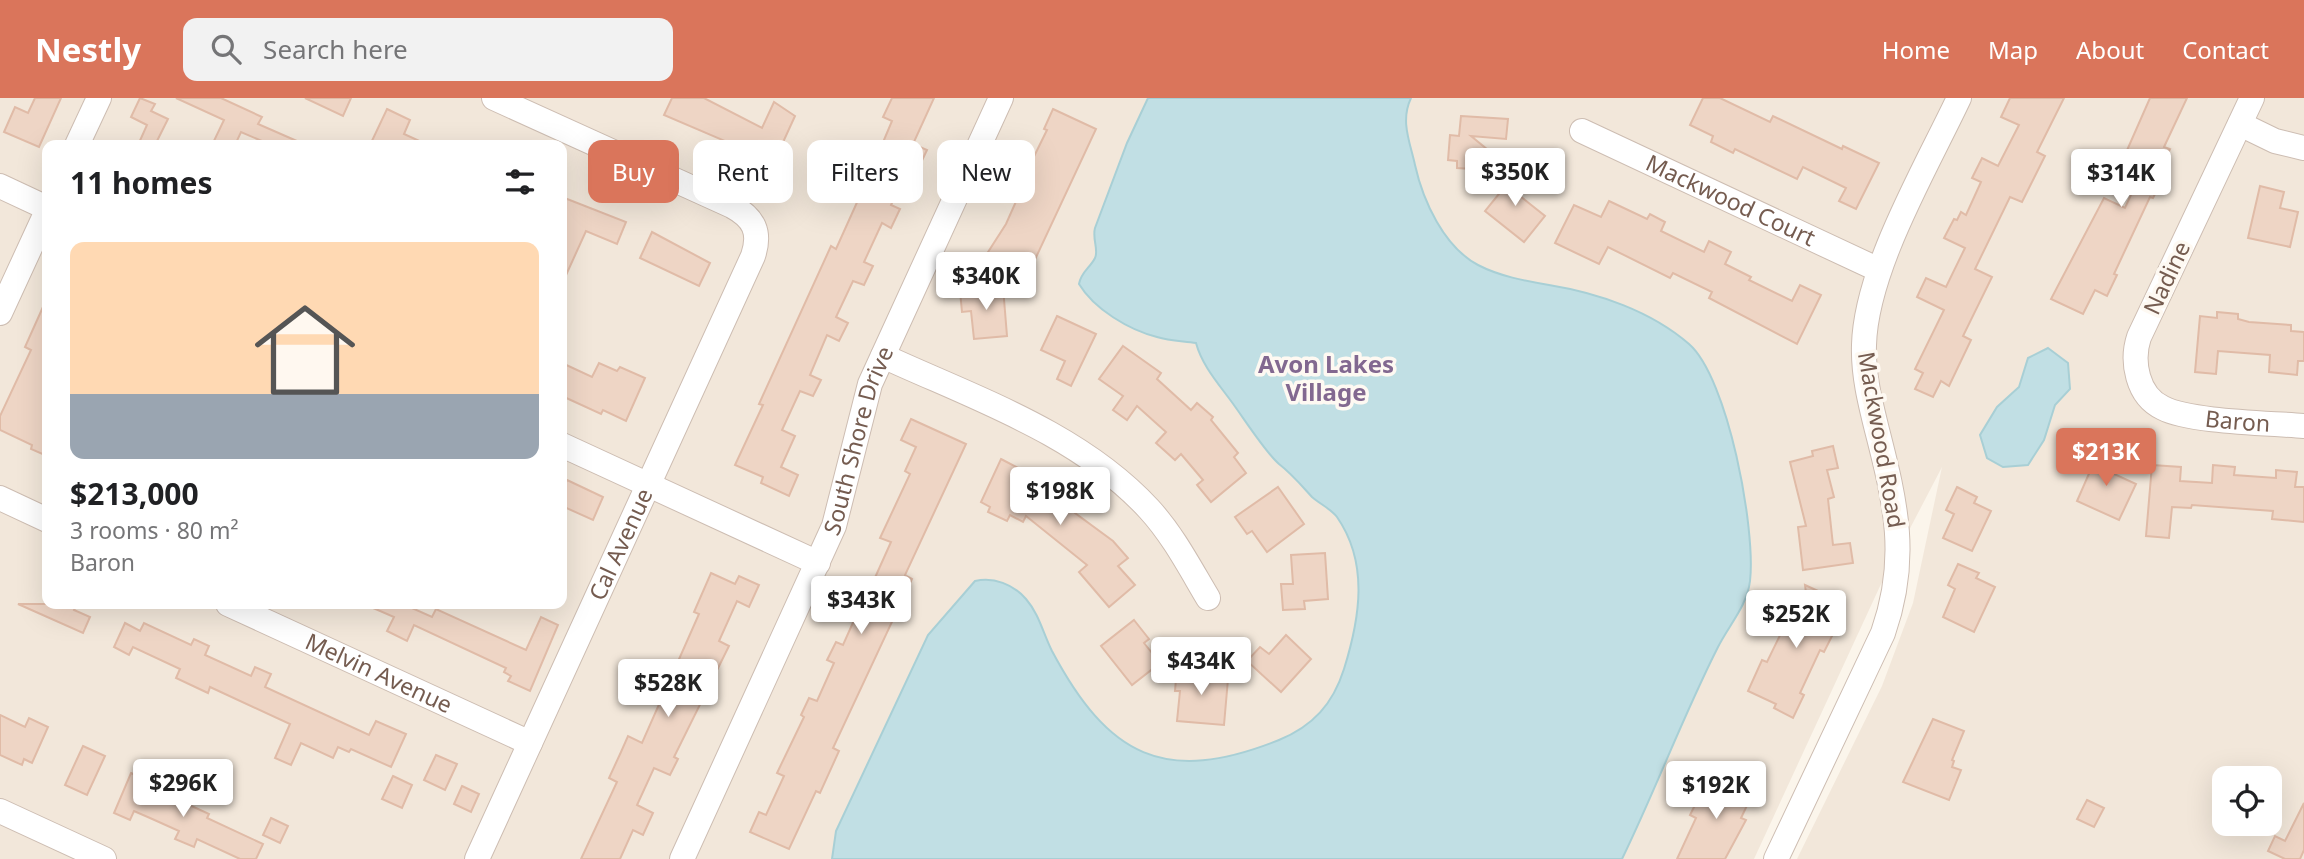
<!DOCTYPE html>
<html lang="en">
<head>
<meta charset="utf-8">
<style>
  :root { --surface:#fff; --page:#f2f2f2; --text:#202124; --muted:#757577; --accent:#da755b }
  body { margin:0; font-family:"Noto Sans",sans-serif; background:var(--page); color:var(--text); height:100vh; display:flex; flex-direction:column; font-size:26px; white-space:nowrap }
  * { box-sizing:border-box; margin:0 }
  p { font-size:23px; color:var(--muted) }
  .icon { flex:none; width:38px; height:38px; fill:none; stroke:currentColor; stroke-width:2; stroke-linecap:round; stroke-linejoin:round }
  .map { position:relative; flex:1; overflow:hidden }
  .sheet { position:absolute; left:42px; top:42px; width:525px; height:469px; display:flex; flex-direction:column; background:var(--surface); border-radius:14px; box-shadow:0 7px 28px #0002 }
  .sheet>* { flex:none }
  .hud { position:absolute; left:588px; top:42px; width:665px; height:63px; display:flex; gap:14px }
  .tools { position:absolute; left:2212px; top:668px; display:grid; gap:14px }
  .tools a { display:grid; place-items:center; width:70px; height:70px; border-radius:14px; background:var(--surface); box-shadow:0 7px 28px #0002; font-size:35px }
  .price { position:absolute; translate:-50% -60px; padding:0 16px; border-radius:7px; background:#fff; color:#222; font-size:23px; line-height:46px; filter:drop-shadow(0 2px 4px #0008) }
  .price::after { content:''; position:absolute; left:50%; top:42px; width:21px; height:16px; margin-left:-10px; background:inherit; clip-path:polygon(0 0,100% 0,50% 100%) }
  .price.selected { background:var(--accent); color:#fff }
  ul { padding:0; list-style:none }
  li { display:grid; align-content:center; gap:14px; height:371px; padding:0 28px }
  li span { display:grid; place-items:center; height:217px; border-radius:14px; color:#555 }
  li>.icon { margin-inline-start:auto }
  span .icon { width:126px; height:126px; fill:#fffc; stroke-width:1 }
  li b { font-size:30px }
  h2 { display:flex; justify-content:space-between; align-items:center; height:84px; padding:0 28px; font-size:30px }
  .tag { padding:0 24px; border-radius:14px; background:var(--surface); box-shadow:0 7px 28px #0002; font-size:24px; line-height:63px }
  .tag.selected { background:var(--accent); color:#fff }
  header { display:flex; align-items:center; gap:42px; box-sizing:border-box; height:98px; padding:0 35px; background:var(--accent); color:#fff }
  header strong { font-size:33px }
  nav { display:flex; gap:38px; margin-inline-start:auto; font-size:24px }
  .search { width:490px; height:63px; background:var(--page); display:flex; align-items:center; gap:18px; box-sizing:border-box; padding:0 24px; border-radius:14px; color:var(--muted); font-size:26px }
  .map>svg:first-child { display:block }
  .residential { fill:#f2e7da; fill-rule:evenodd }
  .water { fill:#c1dfe4; stroke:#a8cfd5; stroke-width:2 }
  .building { fill:#eed5c5; stroke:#e0bba7; stroke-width:2 }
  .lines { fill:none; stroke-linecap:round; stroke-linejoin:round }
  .minor-casing { stroke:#cdbdb2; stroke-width:26 }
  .minor { stroke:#fff; stroke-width:24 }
  .labels { text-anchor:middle; stroke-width:7; stroke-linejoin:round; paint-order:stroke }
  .street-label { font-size:23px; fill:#755c50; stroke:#fef9f2 }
  .neighbourhood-label { font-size:24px; font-weight:bold; fill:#826890; stroke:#fef9f2 }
</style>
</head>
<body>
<header>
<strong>Nestly</strong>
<div class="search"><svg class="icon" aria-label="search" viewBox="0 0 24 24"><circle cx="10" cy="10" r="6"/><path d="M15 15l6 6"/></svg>Search here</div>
<nav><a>Home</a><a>Map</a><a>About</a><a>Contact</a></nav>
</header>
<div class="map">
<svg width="2304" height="761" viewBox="0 0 2304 761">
  <rect width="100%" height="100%" fill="#fbf5eb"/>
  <path class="residential" d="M0,0h2304v761h-507l85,-173 31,-83 29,-136 -61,117 -127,275h-1754zM47,47h515v459h-515zM2224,681h46v45h-46z"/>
  <g class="water">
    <path d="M1148,0h263c-11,23 -1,44 4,67 8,36 29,82 63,100 21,11 47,16 71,20 49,8 102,26 140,59 39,34 67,185 61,237 -3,25 -21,44 -32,66 -35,69 -62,142 -96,212h-790l4,-28 92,-196 47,-54c19,-4 38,3 51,18 13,15 17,34 26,52 56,105 112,135 227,89 34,-14 54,-36 65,-71 16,-51 25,-106 -7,-152 -6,-8 -17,-13 -25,-20 -11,-12 -20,-23 -33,-33 -14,-12 -36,-47 -48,-63 -14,-19 -29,-36 -35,-58 -13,-2 -26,-2 -39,-6 -28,-7 -63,-28 -78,-53 2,-12 11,-16 16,-26 4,-8 -3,-19 0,-30l32,-85z"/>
    <polygon points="2048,250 2068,265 2070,291 2055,307 2044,342 2028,367 2003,369 1987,360 1980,337 1997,309 2019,289 2028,260"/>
  </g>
  <g class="building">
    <polygon points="35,0 61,0 39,49 4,34 15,9 28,15"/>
    <polygon points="140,0 155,6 151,13 168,21 155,47 138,47 147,27 131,19"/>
    <polygon points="176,0 221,0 262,19 258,26 306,47 271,47 241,34 235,47 212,47 224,22"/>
    <polygon points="305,0 351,0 343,18"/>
    <polygon points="672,0 704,0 762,30 774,4 795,18 774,64 664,17"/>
    <polygon points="892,0 934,0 913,46 927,52 918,71 909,67 891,107 900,111 891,130 882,125 864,164 873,168 864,187 853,183 836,219 848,225 839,243 827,237 810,277 821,282 813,298 800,293 782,332 795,338 781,369 798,377 789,398 761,385 763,379 735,367 763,307 759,306 831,148 836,151 868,80 892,23 883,19"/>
    <polygon points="1703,0 1720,0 1770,24 1773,18 1842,51 1843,48 1879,65 1856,111 1839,103 1846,90 1803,69 1797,81 1735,51 1733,55 1711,44 1713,38 1690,27"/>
    <polygon points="2010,0 2064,0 2037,54 2045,58 2022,104 2010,99 1975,171 1992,179 1963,238 1971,242 1949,288 1941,283 1933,299 1915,291 1923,275 1915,271 1944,212 1917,199 1926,180 1946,189 1965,150 1944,140 1954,121 1957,122 1961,114 1966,117 1981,84 1972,80 1982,60 1998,68 2019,27 2001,19"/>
    <polygon points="2150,0 2187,0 2164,49 2170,51 2160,71 2166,74 2153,100 2150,99 2114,176 2117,177 2107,198 2095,192 2083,216 2051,201 2104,100 2125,110 2137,84 2117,75"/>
    <polygon points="387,11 410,22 404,36 428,47 370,47"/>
    <polygon points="1053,11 1096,31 1024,185 981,165 1006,126 1022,90 1019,89 1047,32 1044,31"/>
    <polygon points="1461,18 1508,21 1506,41 1471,38 1488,52 1487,72 1457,70 1457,63 1448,62 1450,37 1459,38"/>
    <polygon points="1513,71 1530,85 1520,98 1545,118 1524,144 1485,113 1503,91 1500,88"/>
    <polygon points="2260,88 2284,94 2280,110 2298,114 2290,149 2248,140"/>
    <polygon points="562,99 626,124 617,146 586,133 562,186"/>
    <polygon points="1609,103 1647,121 1650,116 1665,124 1661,133 1704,154 1709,143 1731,154 1725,166 1751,179 1749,182 1792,203 1800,187 1821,197 1797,246 1709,200 1712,194 1673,175 1670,180 1608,149 1599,166 1555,145 1574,107 1601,119"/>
    <polygon points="652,134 710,165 699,188 640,160"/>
    <polygon points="1003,189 1007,238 974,241 971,213 962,214 960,193"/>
    <polygon points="47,200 47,358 31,351 32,347 0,332 0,318 31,252 25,249"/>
    <polygon points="2217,214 2238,216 2238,221 2249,224 2291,227 2291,233 2304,234 2304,263 2298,263 2297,277 2269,274 2270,257 2218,253 2216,276 2195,274 2200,218 2217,220"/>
    <polygon points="1057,218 1096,236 1071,288 1057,281 1065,263 1041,252"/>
    <polygon points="1123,248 1161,275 1157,281 1191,312 1197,305 1213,319 1211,322 1238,355 1234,359 1246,375 1211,404 1197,387 1203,382 1181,356 1175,362 1156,345 1166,334 1137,308 1127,322 1113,312 1123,298 1099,281"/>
    <polygon points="562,265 592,279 599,265 617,273 620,269 645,280 626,323 603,312 601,316 562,298"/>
    <polygon points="911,321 966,346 905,477 912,481 833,650 839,653 820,695 816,693 789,751 750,734 759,714 766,717 784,678 777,675 804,619 801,617 809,600 817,603 834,565 827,562 836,544 843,547 860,509 850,505 858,487 869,493 891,444 880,440 910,376 905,373 916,349 901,342"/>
    <polygon points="1833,348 1838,370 1827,372 1834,399 1828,401 1833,447 1850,445 1853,465 1803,472 1798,429 1806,428 1790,364 1813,358 1812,353"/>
    <polygon points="2098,355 2119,364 2114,376 2136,386 2119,422 2077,403"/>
    <polygon points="1001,361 1055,389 1080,409 1075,415 1113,443 1128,460 1118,468 1135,487 1109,509 1079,474 1087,467 1026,418 1023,424 1010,417 1007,423 988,414 990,409 981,404"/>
    <polygon points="2152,367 2181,369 2180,383 2212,385 2213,367 2235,369 2234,377 2276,380 2276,372 2297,374 2295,389 2304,389 2304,424 2272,421 2273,413 2192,407 2191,410 2172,409 2169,440 2146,438"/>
    <polygon points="567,382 603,399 593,422 562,408 562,395"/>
    <polygon points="1278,389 1304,426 1267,454 1252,433 1247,436 1235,419"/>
    <polygon points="1957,389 1977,399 1974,405 1991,413 1972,453 1943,440 1954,416 1946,412"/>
    <polygon points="1325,455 1328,501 1304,503 1305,511 1283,512 1281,486 1293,486 1291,457"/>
    <polygon points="1958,466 1979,475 1976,480 1995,489 1974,534 1943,519 1955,491 1948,487"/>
    <polygon points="711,475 735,486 739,478 759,487 749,509 737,503 719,543 729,548 674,659 678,661 670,677 654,670 637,707 653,715 643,737 633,732 620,761 581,761 617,684 609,680 621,654 628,638 642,645 699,516 694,514"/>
    <polygon points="1805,487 1842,504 1831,529 1835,532 1824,554 1820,552 1800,595 1804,597 1793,620 1774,610 1776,606 1748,593 1762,562 1767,564 1784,529 1779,527 1793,496 1807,503"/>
    <polygon points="18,506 77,506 74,512 90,519 83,535"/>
    <polygon points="364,506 403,506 432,519 436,511 526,552 541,519 558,527 530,593 508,583 511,578 504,574 506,570 414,527 407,543 387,533 394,519"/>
    <polygon points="1134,522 1149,541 1144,545 1160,565 1132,587 1101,548"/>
    <polygon points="125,525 140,533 144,525 191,547 194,541 209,548 205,557 251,578 255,569 271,576 265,589 369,637 376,623 406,636 391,669 351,651 349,654 338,649 333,660 301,645 291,667 275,660 290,626 210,589 208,595 176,580 180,571 133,549 129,557 114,549"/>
    <polygon points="1286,537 1311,561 1281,594 1247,563 1260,549 1269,556"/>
    <polygon points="1177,569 1200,571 1199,578 1228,581 1224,627 1177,623 1180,593 1175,593"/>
    <polygon points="0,617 25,629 29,620 48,629 32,665 24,661 22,667 0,657"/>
    <polygon points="1933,621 1964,633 1952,662 1954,663 1952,669 1961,672 1949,702 1903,684"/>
    <polygon points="83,648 105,658 87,697 65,687"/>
    <polygon points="436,657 457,666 445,692 424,682"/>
    <polygon points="131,675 163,690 161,694 209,716 207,720 263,746 256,761 240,761 197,741 194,749 175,741 179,733 150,720 134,713 130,722 114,715"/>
    <polygon points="1715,676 1753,695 1741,720 1746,722 1725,761 1677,761 1696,720 1690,717 1705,687 1709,689"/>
    <polygon points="393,678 412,687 402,710 382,701"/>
    <polygon points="462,688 479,696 471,714 454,706"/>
    <polygon points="2087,702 2104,710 2094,729 2077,721"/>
    <polygon points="2304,705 2304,752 2300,761 2285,761 2268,753 2275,738 2285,743"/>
    <polygon points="271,720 288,728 280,745 263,737"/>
  </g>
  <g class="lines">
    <defs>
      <g id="minor">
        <path id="s1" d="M2252,0l-113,239c-8,24 -2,59 24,71 27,14 107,15 141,18"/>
        <polyline points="2240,26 2275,43 2304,50"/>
        <path id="s2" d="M1582,33l297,139"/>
        <polyline points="77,47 99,0"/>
        <polyline points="0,88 47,110"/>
        <polyline points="0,215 47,113"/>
        <path d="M883,258c91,42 196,77 266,153 24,26 41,59 59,89"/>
        <polyline points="562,347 818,465"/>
        <polyline points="0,400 47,422"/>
        <path id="s3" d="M228,506l302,139"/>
        <polyline points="0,713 104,761"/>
        <path id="s4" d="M477,761l276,-603c8,-24 1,-38 -21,-50l-238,-108"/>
        <path id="s5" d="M682,761l152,-333 36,-142 131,-286"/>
        <path d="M1776,761l107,-226c26,-74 13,-129 -6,-203 -7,-28 -14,-56 -13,-85 2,-76 62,-177 95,-247"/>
      </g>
    </defs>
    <use href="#minor" class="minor-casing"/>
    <use href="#minor" class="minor"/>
  </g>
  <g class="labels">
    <g class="street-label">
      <text dy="8" stroke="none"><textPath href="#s2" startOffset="164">Mackwood Court</textPath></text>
      <text transform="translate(2167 180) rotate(-65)" y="8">Nadine</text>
      <text dy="8" stroke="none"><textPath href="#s1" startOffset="422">Baron</textPath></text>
      <text dy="8" stroke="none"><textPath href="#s5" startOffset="455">South Shore Drive</textPath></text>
      <text transform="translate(1881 342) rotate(80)" y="8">Mackwood Road</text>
      <text dy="8" stroke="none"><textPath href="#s4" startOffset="346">Cal Avenue</textPath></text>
      <text dy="8" stroke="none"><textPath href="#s3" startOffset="166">Melvin Avenue</textPath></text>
    </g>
    <g class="neighbourhood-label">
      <text x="1326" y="275">Avon Lakes<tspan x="1326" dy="28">Village</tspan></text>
    </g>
  </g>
</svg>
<div class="tools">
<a><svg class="icon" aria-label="locate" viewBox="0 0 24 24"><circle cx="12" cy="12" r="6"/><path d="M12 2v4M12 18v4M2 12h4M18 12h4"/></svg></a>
</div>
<b class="price" style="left:1515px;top:110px">$350K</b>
<b class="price" style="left:2121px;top:111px">$314K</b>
<b class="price" style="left:986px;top:214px">$340K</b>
<b class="price selected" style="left:2106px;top:390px">$213K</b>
<b class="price" style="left:1060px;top:429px">$198K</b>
<b class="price" style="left:861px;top:538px">$343K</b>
<b class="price" style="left:1796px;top:552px">$252K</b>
<b class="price" style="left:1201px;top:599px">$434K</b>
<b class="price" style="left:668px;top:621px">$528K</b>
<b class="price" style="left:183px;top:721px">$296K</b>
<b class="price" style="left:1716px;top:723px">$192K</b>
<div class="hud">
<a class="tag selected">Buy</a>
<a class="tag">Rent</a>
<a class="tag">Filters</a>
<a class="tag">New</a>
</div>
<section class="sheet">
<h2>11 homes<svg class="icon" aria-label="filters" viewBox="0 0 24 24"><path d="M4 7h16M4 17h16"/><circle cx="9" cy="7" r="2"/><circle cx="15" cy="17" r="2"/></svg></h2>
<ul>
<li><span style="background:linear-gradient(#ffd9b3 70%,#9aa5b1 0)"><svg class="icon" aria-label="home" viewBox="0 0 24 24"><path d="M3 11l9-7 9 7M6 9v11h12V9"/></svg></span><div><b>$213,000</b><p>3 rooms · 80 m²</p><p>Baron</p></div></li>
</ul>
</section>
</div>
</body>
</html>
